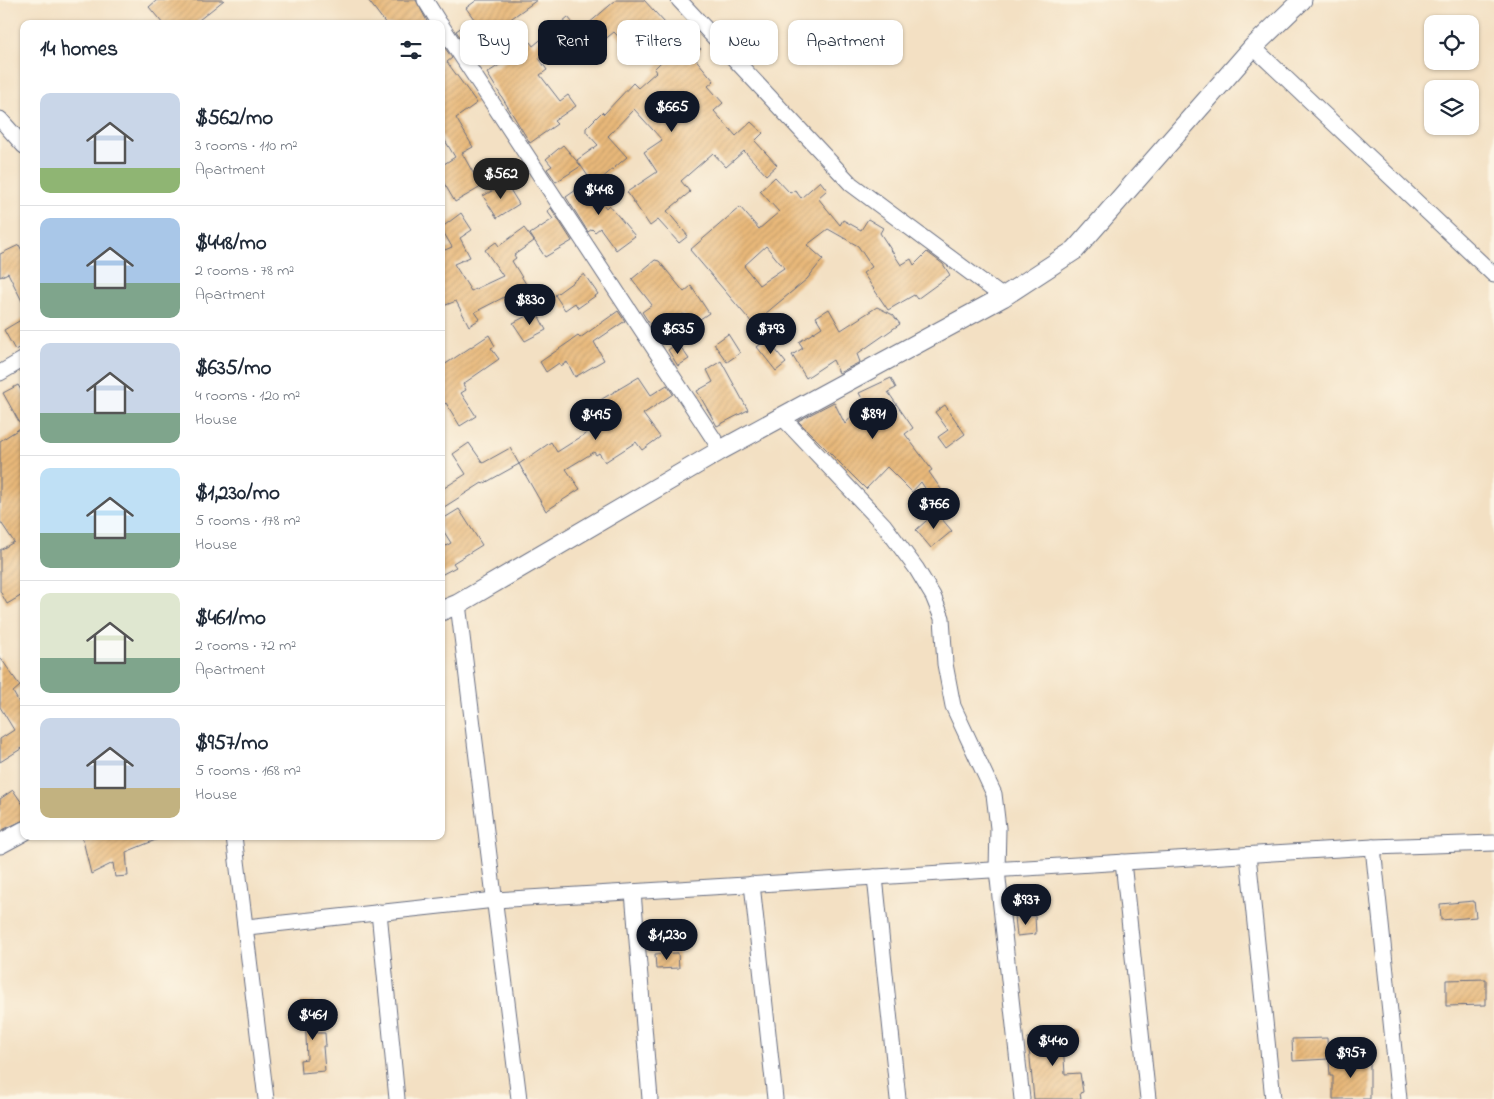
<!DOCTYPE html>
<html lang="en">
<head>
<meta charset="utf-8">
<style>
  :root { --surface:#fff; --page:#f2f2f3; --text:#1f2937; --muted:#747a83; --line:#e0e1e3; --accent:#111827 }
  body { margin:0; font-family:"Indie Flower",sans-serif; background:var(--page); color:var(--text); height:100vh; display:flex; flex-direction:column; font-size:19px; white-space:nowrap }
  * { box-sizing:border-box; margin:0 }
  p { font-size:16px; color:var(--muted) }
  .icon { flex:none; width:28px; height:28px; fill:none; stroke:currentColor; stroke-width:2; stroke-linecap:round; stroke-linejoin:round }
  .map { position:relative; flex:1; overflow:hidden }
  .side { position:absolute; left:20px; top:20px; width:425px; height:820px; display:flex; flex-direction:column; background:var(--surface); border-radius:10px; box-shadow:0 1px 4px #0004 }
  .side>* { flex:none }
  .top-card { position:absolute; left:460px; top:20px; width:475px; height:45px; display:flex; gap:10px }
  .controls { position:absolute; left:1424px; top:15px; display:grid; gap:10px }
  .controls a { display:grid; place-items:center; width:55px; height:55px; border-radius:10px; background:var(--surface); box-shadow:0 1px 4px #0004; font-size:25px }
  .price { position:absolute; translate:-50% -42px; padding:0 11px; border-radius:18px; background:var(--accent); color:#fff; font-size:16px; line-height:32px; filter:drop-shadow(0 1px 2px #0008) }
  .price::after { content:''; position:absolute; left:50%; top:30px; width:15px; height:11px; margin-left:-8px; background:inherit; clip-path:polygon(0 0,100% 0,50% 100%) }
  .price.on { background:#222; color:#fff }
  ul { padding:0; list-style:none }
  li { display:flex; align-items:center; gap:15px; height:125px; padding:0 20px }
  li+li { border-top:1px solid var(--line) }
  li span { display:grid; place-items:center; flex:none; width:140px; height:100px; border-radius:10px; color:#555 }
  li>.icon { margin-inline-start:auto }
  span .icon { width:60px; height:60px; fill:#fffc; stroke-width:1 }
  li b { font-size:21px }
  h2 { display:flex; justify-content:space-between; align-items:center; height:60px; padding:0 20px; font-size:21px }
  .pill { padding:0 18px; border-radius:10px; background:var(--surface); box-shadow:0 1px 4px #0004; font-size:18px; line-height:45px }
  .pill.on { background:var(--accent); color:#fff }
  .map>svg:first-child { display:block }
  .building { fill:url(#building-hatch); fill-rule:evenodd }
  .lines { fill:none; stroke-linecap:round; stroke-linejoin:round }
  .minor-casing { stroke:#676d81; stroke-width:17 }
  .tertiary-casing { stroke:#676d81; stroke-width:21 }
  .minor { stroke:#fff; stroke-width:15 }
  .tertiary { stroke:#fff; stroke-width:19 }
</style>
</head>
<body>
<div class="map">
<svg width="1494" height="1099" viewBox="0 0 1494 1099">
  <defs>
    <pattern id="building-hatch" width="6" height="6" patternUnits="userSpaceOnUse" patternTransform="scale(1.25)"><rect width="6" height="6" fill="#e8b879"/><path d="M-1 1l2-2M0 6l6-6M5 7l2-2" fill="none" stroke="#c69e6b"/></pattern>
  </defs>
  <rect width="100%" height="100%" fill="#fcf5e5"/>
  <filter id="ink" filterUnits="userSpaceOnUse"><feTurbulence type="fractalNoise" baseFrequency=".02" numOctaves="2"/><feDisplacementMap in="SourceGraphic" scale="10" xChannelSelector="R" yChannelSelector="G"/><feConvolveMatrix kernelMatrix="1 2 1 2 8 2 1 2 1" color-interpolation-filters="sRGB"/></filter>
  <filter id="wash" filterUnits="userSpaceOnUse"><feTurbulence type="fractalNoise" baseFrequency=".0096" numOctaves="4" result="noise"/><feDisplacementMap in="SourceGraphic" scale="20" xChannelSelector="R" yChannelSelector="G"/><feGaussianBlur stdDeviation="1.12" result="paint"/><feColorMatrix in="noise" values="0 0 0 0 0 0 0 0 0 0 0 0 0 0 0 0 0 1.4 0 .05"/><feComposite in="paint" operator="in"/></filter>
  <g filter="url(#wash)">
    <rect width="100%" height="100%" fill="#f3e0c3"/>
    <g id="blocks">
      <g class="building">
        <polygon points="157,0 224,0 194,24 163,24 149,7"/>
        <polygon points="368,0 416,0 427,21 423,24 386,24"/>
        <polygon points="477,0 537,0 505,23 519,44 527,38 533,46 568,17 576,27 539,58 547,70 540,75 560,101 568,95 576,106 554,121 557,124 530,143 487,73 512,57 495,30 468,49 456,31 474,19 466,8"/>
        <polygon points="616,0 644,0 665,23 654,33 652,32 641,42 638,38 628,47 614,32 587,54 573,37"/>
        <polygon points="679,27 701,49 693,56 714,81 708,86 723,103 714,111 736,136 751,122 763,133 755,141 777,165 766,175 744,151 726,167 713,153 681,181 690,192 667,211 688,236 679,243 658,220 650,226 627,192 657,172 644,152 662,140 634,109 608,136 627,157 594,185 577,160 598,145 586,132 586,128 602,112 604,114 633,83 638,88 656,72 654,69 661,62 659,59 675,43 669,37"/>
        <polygon points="441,42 452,58 447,62 477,103 456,118 473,147 462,153 481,187 455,202 441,178 441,166 455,157 441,134"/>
        <polygon points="563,145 581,166 556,182 547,169 552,166 546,159"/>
        <path d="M775,177l15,16 5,-3 6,8 19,-17 7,9 -9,8 22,27 3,-5 18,10 7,-11 15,9 -3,5 21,32 10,-6 3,6 13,-13 16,12 7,11 -33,24 -3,-4 -26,15 -25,-37 9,-6 -14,-21 -30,-17 -21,16 16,14 -16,20 -54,45 -63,-74 50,-43 19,22 20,-17 -19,-21zM766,246l18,22 -25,17 -15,-19z"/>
        <polygon points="506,183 519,204 497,218 483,196"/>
        <polygon points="586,183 606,208 609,205 635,236 616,250 600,228 595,232 592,229 588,232 566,197"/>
        <polygon points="551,208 572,241 545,257 530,234 553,219 547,211"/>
        <polygon points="461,213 472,230 460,238 470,257 454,264 471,291 503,276 485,250 496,242 499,246 524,228 534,241 514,255 516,258 512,261 529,289 516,297 514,292 475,312 480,319 469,326 456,301 441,307 441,244 445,250 452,247 441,228"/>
        <polygon points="19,245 24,254 24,305 8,273 0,277 0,254"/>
        <polygon points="655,260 659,261 684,292 691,286 709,313 690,326 683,314 655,332 642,312 652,305 632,279"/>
        <polygon points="584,274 598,294 578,308 575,303 565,310 555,295"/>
        <polygon points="877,307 893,315 900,324 857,354 860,362 839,373 833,360 806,378 792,355 803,348 799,342 822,327 816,317 829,309 841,330"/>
        <polygon points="536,311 546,330 525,341 513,323"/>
        <polygon points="618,311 625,321 594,342 604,360 575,377 567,362 561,366 559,363 546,372 540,362 578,336 580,338"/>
        <polygon points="24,318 24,345 15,350 4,330"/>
        <polygon points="728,334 740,353 727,362 714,344"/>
        <polygon points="489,335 495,346 491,348 499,359 463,384 466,390 461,393 476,416 460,426 446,403 441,406 441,367"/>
        <polygon points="767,339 786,363 776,371 757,347"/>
        <polygon points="678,343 689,359 678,366 668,350"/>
        <polygon points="721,361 748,410 717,426 697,391 713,382 707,370"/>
        <polygon points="639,377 651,395 667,385 673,394 643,414 660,437 642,450 636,442 605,462 599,453 596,455 594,452 566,469 580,489 546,511 519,464 551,442 557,452 598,426 596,423 601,419 592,405"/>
        <polygon points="891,378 896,388 888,392 913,428 905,434 932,470 929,472 943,492 932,499 921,482 912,492 887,467 866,489 798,421 834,402 845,424 864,402 859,393"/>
        <polygon points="18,385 24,395 24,594 7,604 0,591 0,550 14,542 0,521 0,441 22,427 3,393"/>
        <polygon points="945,405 965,434 946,448 938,437 948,430 935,412"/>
        <polygon points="469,443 483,463 510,448 519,464 483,484 482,483 441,509 441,490 466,474 453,454"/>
        <polygon points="459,509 482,545 453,563 456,567 441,575 441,543 444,547 451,543 441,527 441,520"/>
        <polygon points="936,512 952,531 931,548 916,530"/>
        <polygon points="0,657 20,686 13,692 24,711 24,747 0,762 0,739 14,730 0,707"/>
        <polygon points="13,790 24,806 24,820 0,831 0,799"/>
        <polygon points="82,836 163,836 163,837 126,852 128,876 115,877 113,863 91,874"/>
        <polygon points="1474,901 1476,917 1441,920 1440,904"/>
        <polygon points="1035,916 1036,934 1017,936 1015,917"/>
        <polygon points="678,953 679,968 656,969 655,954"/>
        <polygon points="1486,979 1486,1005 1446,1006 1446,980"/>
        <polygon points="314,1001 317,1033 325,1033 326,1046 323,1046 325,1071 301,1073 300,1060 307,1059 305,1014 300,1014 300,1002"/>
        <polygon points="1076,1029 1077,1043 1063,1043 1065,1074 1080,1073 1083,1092 1080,1093 1081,1099 1034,1099 1028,1038 1041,1038 1040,1031"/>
        <polygon points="1327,1038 1328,1059 1293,1061 1292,1039"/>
        <polygon points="1370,1058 1370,1099 1333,1099 1333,1076 1330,1076 1329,1060"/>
      </g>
    </g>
  </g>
  <g filter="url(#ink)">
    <use href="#blocks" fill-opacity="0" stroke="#676d81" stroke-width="1"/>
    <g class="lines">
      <defs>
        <g id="minor">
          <polyline points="425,0 440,24"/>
          <polyline points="679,0 851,184 1003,297"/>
          <polyline points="441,25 721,450"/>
          <polyline points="1253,47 1494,275"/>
          <polyline points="0,119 24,146"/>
          <polyline points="0,373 24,359"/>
          <polyline points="782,417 884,525 916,568 933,596 942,618 945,664 953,706 994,794 998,828 997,870 1022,1099"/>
          <polyline points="458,604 519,1099"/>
          <polyline points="234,836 266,1099"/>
          <polyline points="1373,847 1399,1099"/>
          <polyline points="1248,855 1273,1099"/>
          <polyline points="1123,862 1148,1099"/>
          <polyline points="875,877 898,1099"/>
          <polyline points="752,884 775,1099"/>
          <polyline points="633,892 650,1099"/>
          <polyline points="379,912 397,1099"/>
          <polyline points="247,927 495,900 1373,847 1494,843"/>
        </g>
        <g id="tertiary">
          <polyline points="441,611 458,604 721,450 1003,297 1075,250 1253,47 1302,0"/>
          <polyline points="0,844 24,831"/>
        </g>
      </defs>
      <use href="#minor" class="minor-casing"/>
      <use href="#tertiary" class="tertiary-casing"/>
      <use href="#minor" class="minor"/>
      <use href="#tertiary" class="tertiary"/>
    </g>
  </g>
</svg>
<div class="controls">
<a><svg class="icon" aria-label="locate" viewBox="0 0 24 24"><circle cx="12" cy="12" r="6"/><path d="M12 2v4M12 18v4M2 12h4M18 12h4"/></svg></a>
<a><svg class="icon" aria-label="layers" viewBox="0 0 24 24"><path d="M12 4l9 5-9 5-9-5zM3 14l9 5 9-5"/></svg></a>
</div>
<b class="price" style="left:672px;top:133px">$665</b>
<b class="price on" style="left:501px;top:200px">$562</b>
<b class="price" style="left:599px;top:216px">$448</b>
<b class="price" style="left:530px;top:326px">$830</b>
<b class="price" style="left:678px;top:355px">$635</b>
<b class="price" style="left:771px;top:355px">$793</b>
<b class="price" style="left:873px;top:440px">$891</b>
<b class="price" style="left:596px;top:441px">$495</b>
<b class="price" style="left:934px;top:530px">$766</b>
<b class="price" style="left:1026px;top:926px">$937</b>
<b class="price" style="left:667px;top:961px">$1,230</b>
<b class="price" style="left:313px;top:1041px">$461</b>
<b class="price" style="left:1053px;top:1067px">$440</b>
<b class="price" style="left:1351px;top:1079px">$957</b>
<div class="top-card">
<a class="pill">Buy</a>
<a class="pill on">Rent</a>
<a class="pill">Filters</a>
<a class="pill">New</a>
<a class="pill">Apartment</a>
</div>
<section class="side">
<h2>14 homes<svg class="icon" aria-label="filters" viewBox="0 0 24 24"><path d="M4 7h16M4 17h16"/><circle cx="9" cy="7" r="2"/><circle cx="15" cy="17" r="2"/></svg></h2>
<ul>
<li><span style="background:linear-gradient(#c9d6e8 75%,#8fb573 0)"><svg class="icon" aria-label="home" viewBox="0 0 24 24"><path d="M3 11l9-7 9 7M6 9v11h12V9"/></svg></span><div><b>$562/mo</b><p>3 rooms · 110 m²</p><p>Apartment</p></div></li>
<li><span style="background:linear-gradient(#a9c7e8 65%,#7fa58c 0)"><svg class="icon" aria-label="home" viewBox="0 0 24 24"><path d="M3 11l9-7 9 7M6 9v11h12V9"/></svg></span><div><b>$448/mo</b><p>2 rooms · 78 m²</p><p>Apartment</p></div></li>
<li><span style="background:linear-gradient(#c9d6e8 70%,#7fa58c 0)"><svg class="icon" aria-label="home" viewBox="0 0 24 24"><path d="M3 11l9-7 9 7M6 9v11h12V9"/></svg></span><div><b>$635/mo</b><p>4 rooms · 120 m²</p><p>House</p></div></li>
<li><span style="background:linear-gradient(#bfe0f5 65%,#7fa58c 0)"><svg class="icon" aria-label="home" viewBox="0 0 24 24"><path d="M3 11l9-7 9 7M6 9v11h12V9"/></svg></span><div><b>$1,230/mo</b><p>5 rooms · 178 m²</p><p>House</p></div></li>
<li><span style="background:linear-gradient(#dfe7d0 65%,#7fa58c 0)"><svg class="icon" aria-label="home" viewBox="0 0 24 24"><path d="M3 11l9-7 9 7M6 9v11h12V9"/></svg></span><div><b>$461/mo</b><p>2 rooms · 72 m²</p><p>Apartment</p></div></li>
<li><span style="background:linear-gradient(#c9d6e8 70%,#c2b280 0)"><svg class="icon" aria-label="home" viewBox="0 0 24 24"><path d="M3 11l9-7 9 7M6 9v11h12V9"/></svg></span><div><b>$957/mo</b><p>5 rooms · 168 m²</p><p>House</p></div></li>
</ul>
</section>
</div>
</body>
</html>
